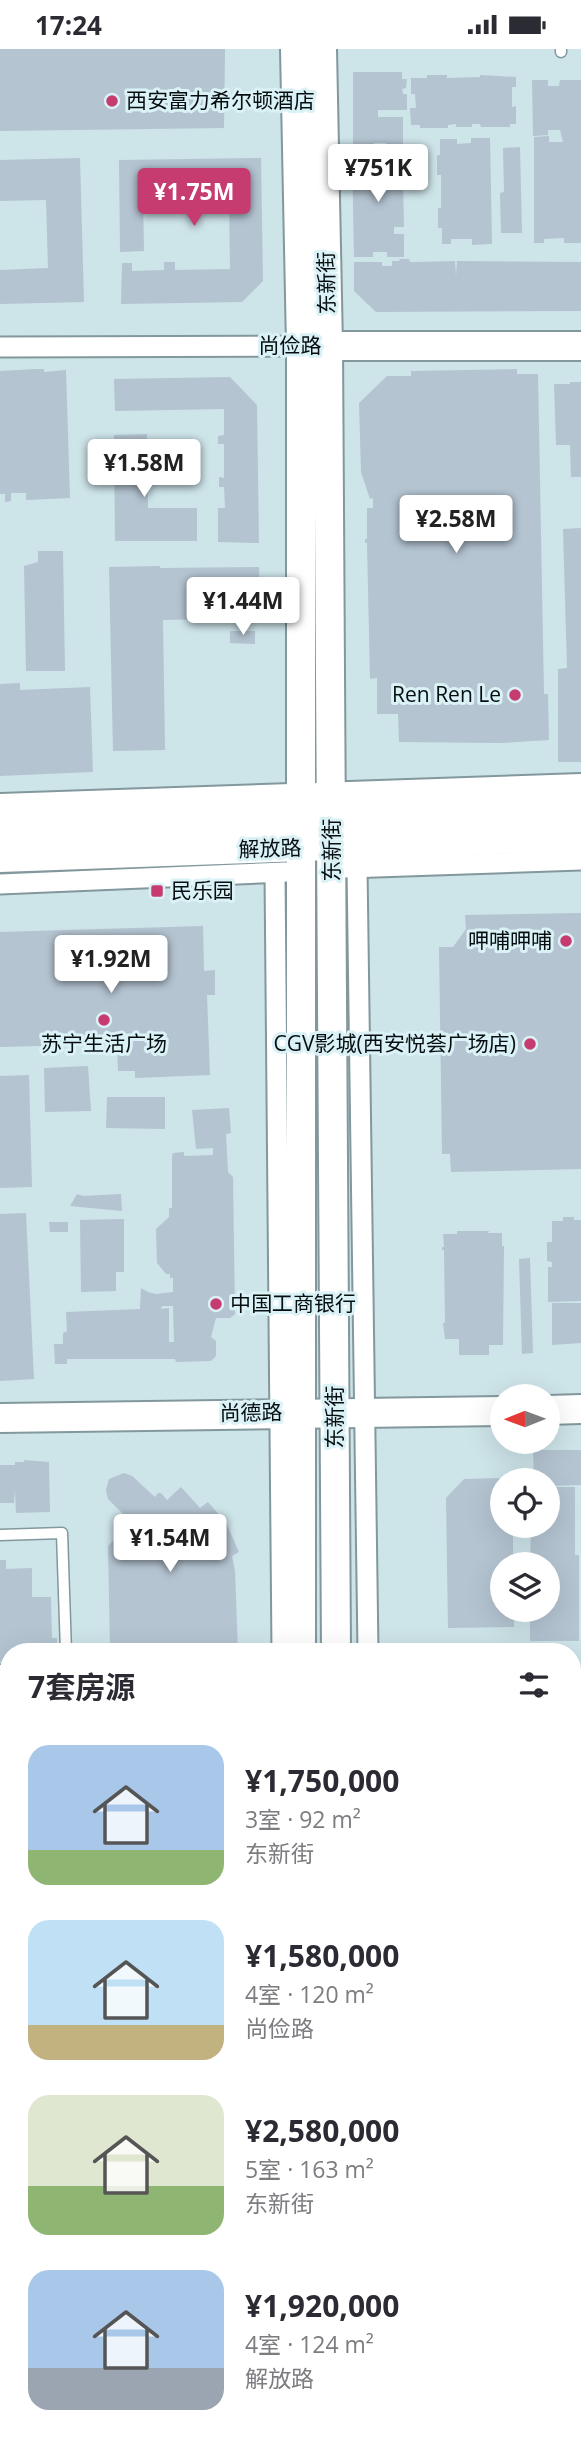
<!DOCTYPE html>
<html lang="zh">
<head>
<meta charset="utf-8">
<style>
  :root { --surface:#fff; --page:#f7f7f7; --text:#2b2b33; --muted:#7c7c81; --accent:#c63b70 }
  body { margin:0; font-family:"Open Sans","Noto Sans SC",sans-serif; background:var(--page); color:var(--text); height:100vh; display:flex; flex-direction:column; font-size:26px; white-space:nowrap }
  * { box-sizing:border-box; margin:0 }
  p { font-size:23px; color:var(--muted) }
  .icon { flex:none; width:38px; height:38px; fill:none; stroke:currentColor; stroke-width:2; stroke-linecap:round; stroke-linejoin:round }
  .map { position:relative; flex:1; overflow:hidden }
  .sheet { position:absolute; left:0px; top:1594px; width:581px; height:800px; display:flex; flex-direction:column; background:var(--surface); border-radius:28px 28px 0 0; box-shadow:0 7px 28px #0002 }
  .sheet>* { flex:none }
  .needle { width:46px; rotate:269deg }
  .fabs { position:absolute; left:490px; top:1335px; display:grid; gap:14px }
  .fabs a { display:grid; place-items:center; width:70px; height:70px; border-radius:50%; background:var(--surface); box-shadow:0 7px 28px #0002; font-size:35px }
  .price { position:absolute; translate:-50% -60px; padding:0 16px; border-radius:7px; background:#fff; color:#222; font-size:23px; line-height:46px; filter:drop-shadow(0 2px 4px #0008) }
  .price::after { content:''; position:absolute; left:50%; top:42px; width:21px; height:16px; margin-left:-10px; background:inherit; clip-path:polygon(0 0,100% 0,50% 100%) }
  .price.on { background:var(--accent); color:#fff }
  ul { padding:0; list-style:none }
  li { display:flex; align-items:center; gap:21px; height:175px; padding:0 28px }
  li span { display:grid; place-items:center; flex:none; width:196px; height:140px; border-radius:21px; color:#555 }
  li>.icon { margin-inline-start:auto }
  span .icon { width:84px; height:84px; fill:#fffc; stroke-width:1 }
  li b { font-size:30px }
  h2 { display:flex; justify-content:space-between; align-items:center; height:84px; padding:0 28px; font-size:30px }
  .status { display:flex; justify-content:space-between; align-items:center; height:49px; padding:0 35px; background:var(--surface); direction:ltr }
  .status svg { height:19px; fill:currentColor }
  .map>svg:first-child { display:block }
  .building { fill:#b4c4d1; fill-rule:evenodd }
  .lines { fill:none; stroke-linecap:round; stroke-linejoin:round }
  .lane-casing { stroke:#82989c; stroke-width:13 }
  .street-casing { stroke:#82989c; stroke-width:23 }
  .secondary-casing { stroke:#82989c; stroke-width:32 }
  .lane { stroke:#fff; stroke-width:10 }
  .street { stroke:#fff; stroke-width:19 }
  .secondary { stroke:#fff; stroke-width:28 }
  .poi-dot { fill:#c63b70; stroke:#daf1f6; stroke-width:2.5 }
  .labels { text-anchor:middle; stroke-width:6; stroke-linejoin:round; paint-order:stroke }
  .poi-label { font-size:21px; fill:#070e10; stroke:#daf1f6; text-anchor:start }
  .street-label { font-size:21px; fill:#070e10; stroke:#daf1f6 }
</style>
</head>
<body>
<div class="status"><b>17:24</b><svg viewBox="0 0 49 12"><path d="M0 12V9h3v3zM5 12V6h3v6zM10 12V3h3v9zM15 12V0h3v12zM26 1h20v11H26zM47 4h2v5h-2z"/></svg></div>
<div class="map">
<svg width="581" height="2393" viewBox="0 0 581 2393">
  <rect width="100%" height="100%" fill="#cde4e9"/>
  <g class="building">
    <polygon points="0,0 225,0 224,79 0,82"/>
    <polygon points="353,23 402,23 402,30 407,30 406,39 402,40 403,45 407,45 407,61 378,61 378,68 403,68 403,97 386,97 386,94 374,94 374,97 353,97"/>
    <polygon points="427,26 447,26 447,29 480,28 480,26 516,28 516,38 512,38 512,58 516,57 516,75 510,75 510,78 481,78 480,75 472,75 472,78 456,78 456,75 448,76 448,79 420,79 420,76 411,76 410,59 416,59 415,45 411,45 411,29 427,29"/>
    <polygon points="532,31 548,31 548,37 559,37 560,31 581,31 581,194 564,194 564,189 544,190 544,194 534,194 534,88 549,87 549,93 563,93 560,81 548,81 548,86 533,87"/>
    <polygon points="471,89 490,89 492,195 472,196 472,190 451,190 451,195 442,195 442,179 438,179 438,159 441,159 441,126 437,126 437,106 440,106 440,90 457,90 457,95 471,94"/>
    <polygon points="520,98 522,184 501,184 500,144 504,143 503,99"/>
    <polygon points="386,102 402,102 403,125 393,125 393,131 403,131 404,178 394,178 394,185 404,185 404,208 387,208 387,203 373,203 373,208 354,208 352,103 372,103 373,107 386,106"/>
    <polygon points="80,109 84,253 0,255 0,221 48,219 46,151 0,152 0,111"/>
    <polygon points="261,109 263,232 242,253 121,255 122,214 132,214 132,222 164,221 164,213 175,213 175,221 230,220 229,149 143,150 144,202 120,203 119,111"/>
    <polygon points="399,210 409,210 410,213 417,213 455,212 456,227 457,212 581,213 581,262 376,263 354,242 354,213 382,213 382,217 392,217 392,212 400,212"/>
    <polygon points="36,320 44,320 44,323 66,321 70,449 26,451 26,444 11,444 11,452 5,453 5,445 0,445 0,322"/>
    <polygon points="517,320 517,325 538,325 544,645 548,645 549,691 501,694 399,693 398,665 377,665 377,629 370,630 367,494 365,494 365,490 367,490 367,459 373,459 373,449 370,450 361,423 359,354 387,327 411,327 411,322"/>
    <polygon points="230,328 257,356 259,494 218,493 218,459 225,459 224,438 219,438 219,428 224,429 224,395 218,395 218,387 224,386 224,360 115,362 114,330"/>
    <polygon points="570,333 581,333 581,428 571,428 570,396 556,396 554,335 570,335"/>
    <polygon points="147,385 148,459 197,459 197,492 115,492 114,386"/>
    <polygon points="581,479 581,713 558,713 558,620 567,619 563,480"/>
    <polygon points="38,502 63,502 65,622 26,622 24,517 38,513"/>
    <polygon points="160,517 160,519 259,518 260,569 163,571 165,701 113,702 109,518"/>
    <polygon points="230,582 255,582 255,595 230,594"/>
    <polygon points="20,634 20,641 90,638 93,723 0,727 0,635"/>
    <polygon points="581,864 581,1120 451,1123 450,1105 442,1105 439,898 453,898 466,880 465,866"/>
    <polygon points="203,877 204,922 215,921 215,946 207,946 210,1026 135,1029 135,1022 118,1022 117,995 0,998 0,883"/>
    <polygon points="88,1017 91,1062 45,1063 44,1019"/>
    <polygon points="29,1026 32,1138 0,1139 0,1027"/>
    <polygon points="107,1048 165,1048 165,1080 106,1079"/>
    <path d="M229,1059l2,25 -5,1 2,38 5,5 2,137 -5,4h-14l-5,19 5,4v15l-5,5 -35,1 -1,-3h-108v5h-12l-1,-20h9v-11l4,-2 -1,-19 74,-3 1,-21 7,4 8,2 17,-2v-14h-3v-4h-4l-9,-11 -1,-34 13,-12v-9h3v-52l1,-3 11,-1v4l29,-1v-7l-17,1 -4,-39zM162,1257h11l1,36h-5v-34l-8,1z"/>
    <polygon points="77,1145 83,1147 121,1145 122,1162 70,1157"/>
    <polygon points="26,1164 34,1330 0,1332 0,1165"/>
    <polygon points="563,1168 574,1168 574,1171 581,1171 581,1252 548,1253 548,1218 552,1218 552,1213 547,1212 547,1193 552,1193 552,1172 563,1172"/>
    <polygon points="124,1170 124,1223 116,1223 116,1242 81,1243 80,1171"/>
    <polygon points="49,1173 68,1173 68,1183 50,1183"/>
    <polygon points="457,1182 489,1182 488,1184 502,1184 502,1197 504,1197 503,1296 489,1296 489,1306 459,1306 459,1290 445,1290 443,1274 445,1274 444,1201 442,1201 442,1198 444,1198 443,1185 457,1185"/>
    <polygon points="530,1209 533,1304 522,1305 519,1210"/>
    <polygon points="552,1254 581,1254 581,1294 552,1296"/>
    <polygon points="533,1401 581,1401 581,1436 548,1437 548,1432 534,1432"/>
    <polygon points="24,1411 49,1413 50,1463 16,1464 15,1440 14,1454 0,1454 0,1416 15,1416 15,1413 24,1413"/>
    <polygon points="124,1424 132,1427 155,1448 158,1444 161,1444 167,1451 181,1438 200,1459 208,1453 226,1474 239,1503 232,1507 235,1522 238,1603 110,1601 108,1497 131,1473 108,1450 106,1441 109,1430"/>
    <polygon points="502,1429 502,1477 513,1477 513,1516 502,1516 502,1561 520,1561 520,1570 514,1571 514,1578 448,1579 446,1449 464,1430"/>
    <polygon points="548,1438 575,1438 575,1506 579,1506 579,1592 530,1592 530,1561 548,1561 548,1516 530,1516 531,1477 548,1477"/>
    <polygon points="0,1511 6,1511 6,1520 32,1519 32,1548 51,1548 52,1589 57,1589 57,1603 9,1603 6,1606 6,1613 0,1613"/>
    <rect x="0" y="1647" width="9" height="271"/>
    <rect x="572" y="1676" width="9" height="137"/>
    <rect x="572" y="1843" width="9" height="102"/>
    <rect x="0" y="1951" width="9" height="83"/>
    <rect x="572" y="1977" width="9" height="105"/>
    <rect x="572" y="2119" width="9" height="134"/>
    <rect x="0" y="2226" width="9" height="20"/>
    <polygon points="0,2274 7,2274 7,2279 9,2279 8,2312 0,2312"/>
    <polygon points="572,2381 581,2381 581,2393 565,2393 566,2385 572,2385"/>
    <polygon points="27,2385 65,2385 66,2393 28,2393"/>
    <rect x="105" y="2385" width="56" height="8"/>
    <rect x="430" y="2385" width="65" height="8"/>
    <rect x="535" y="2385" width="29" height="8"/>
  </g>
  <g class="lines">
    <defs>
      <g id="lane">
        <polyline points="561,0 561,3"/>
        <polyline points="0,1486 62,1484 66,1603"/>
        <polyline points="0,1621 9,1621"/>
        <polyline points="0,2052 9,2052"/>
      </g>
      <g id="street">
        <polyline points="0,298 313,297"/>
        <polyline points="357,818 368,1603"/>
        <polyline points="347,819 581,811"/>
        <polyline points="275,824 282,1603"/>
        <polyline points="0,835 286,823"/>
        <polyline points="0,2199 9,2199"/>
        <polyline points="572,2271 581,2271"/>
        <polyline points="289,2385 289,2393"/>
        <polyline points="375,2393 375,2385"/>
      </g>
      <g id="secondary">
        <polyline points="295,0 301,297 301,1603"/>
        <polyline points="322,0 328,297 336,1603"/>
        <polyline points="328,297 581,297"/>
        <polyline points="0,759 581,739"/>
        <polyline points="0,784 581,764"/>
        <polyline points="0,809 581,788"/>
        <polyline points="548,1361 581,1360"/>
        <polyline points="0,1369 502,1362"/>
        <polyline points="317,2385 317,2393"/>
        <polyline points="341,2385 342,2393"/>
      </g>
    </defs>
    <use href="#lane" class="lane-casing"/>
    <use href="#street" class="street-casing"/>
    <use href="#secondary" class="secondary-casing"/>
    <use href="#lane" class="lane"/>
    <use href="#street" class="street"/>
    <use href="#secondary" class="secondary"/>
  </g>
  <g class="poi-dot">
    <circle cx="112" cy="52" r="7"/>
    <circle cx="515" cy="646" r="7"/>
    <rect x="150" y="835" width="14" height="14" rx="3.5"/>
    <circle cx="566" cy="892" r="7"/>
    <circle cx="104" cy="971" r="7"/>
    <circle cx="530" cy="995" r="7"/>
    <circle cx="216" cy="1255" r="7"/>
  </g>
  <g class="labels">
    <g class="poi-label">
      <text x="126" y="59">西安富力希尔顿酒店</text>
      <text x="501" y="653" text-anchor="end">Ren Ren Le</text>
      <text x="171" y="849">民乐园</text>
      <text x="552" y="899" text-anchor="end">呷哺呷哺</text>
      <text x="104" y="1002" text-anchor="middle">苏宁生活广场</text>
      <text x="516" y="1002" text-anchor="end">CGV影城(西安悦荟广场店)</text>
      <text x="230" y="1262">中国工商银行</text>
    </g>
    <g class="street-label">
      <text transform="translate(327 234) rotate(-91)" y="7">东新街</text>
      <text x="290" y="304">尚俭路</text>
      <text transform="translate(270 800) rotate(-2)" y="7">解放路</text>
      <text transform="translate(332 801) rotate(-90)" y="7">东新街</text>
      <text transform="translate(251 1364) rotate(-1)" y="7">尚德路</text>
      <text transform="translate(335 1368) rotate(-90)" y="7">东新街</text>
    </g>
  </g>
</svg>
<div class="fabs">
<a><svg class="needle" viewBox="-14 -14 28 28"><path d="M0-13l5 13h-10z" fill="#e53935"/><path d="M0 13l5-13h-10z" fill="#7c7c81"/></svg></a>
<a><svg class="icon" aria-label="locate" viewBox="0 0 24 24"><circle cx="12" cy="12" r="6"/><path d="M12 2v4M12 18v4M2 12h4M18 12h4"/></svg></a>
<a><svg class="icon" aria-label="layers" viewBox="0 0 24 24"><path d="M12 4l9 5-9 5-9-5zM3 14l9 5 9-5"/></svg></a>
</div>
<b class="price" style="left:378px;top:155px">¥751K</b>
<b class="price on" style="left:194px;top:179px">¥1.75M</b>
<b class="price" style="left:144px;top:450px">¥1.58M</b>
<b class="price" style="left:456px;top:506px">¥2.58M</b>
<b class="price" style="left:243px;top:588px">¥1.44M</b>
<b class="price" style="left:111px;top:946px">¥1.92M</b>
<b class="price" style="left:170px;top:1525px">¥1.54M</b>
<section class="sheet">
<h2>7套房源<svg class="icon" aria-label="filters" viewBox="0 0 24 24"><path d="M4 7h16M4 17h16"/><circle cx="9" cy="7" r="2"/><circle cx="15" cy="17" r="2"/></svg></h2>
<ul>
<li><span style="background:linear-gradient(#a9c7e8 75%,#8fb573 0)"><svg class="icon" aria-label="home" viewBox="0 0 24 24"><path d="M3 11l9-7 9 7M6 9v11h12V9"/></svg></span><div><b>¥1,750,000</b><p>3室 · 92 m²</p><p>东新街</p></div></li>
<li><span style="background:linear-gradient(#bfe0f5 75%,#c2b280 0)"><svg class="icon" aria-label="home" viewBox="0 0 24 24"><path d="M3 11l9-7 9 7M6 9v11h12V9"/></svg></span><div><b>¥1,580,000</b><p>4室 · 120 m²</p><p>尚俭路</p></div></li>
<li><span style="background:linear-gradient(#dfe7d0 65%,#8fb573 0)"><svg class="icon" aria-label="home" viewBox="0 0 24 24"><path d="M3 11l9-7 9 7M6 9v11h12V9"/></svg></span><div><b>¥2,580,000</b><p>5室 · 163 m²</p><p>东新街</p></div></li>
<li><span style="background:linear-gradient(#a9c7e8 70%,#9aa5b1 0)"><svg class="icon" aria-label="home" viewBox="0 0 24 24"><path d="M3 11l9-7 9 7M6 9v11h12V9"/></svg></span><div><b>¥1,920,000</b><p>4室 · 124 m²</p><p>解放路</p></div></li>
</ul>
</section>
</div>
</body>
</html>
